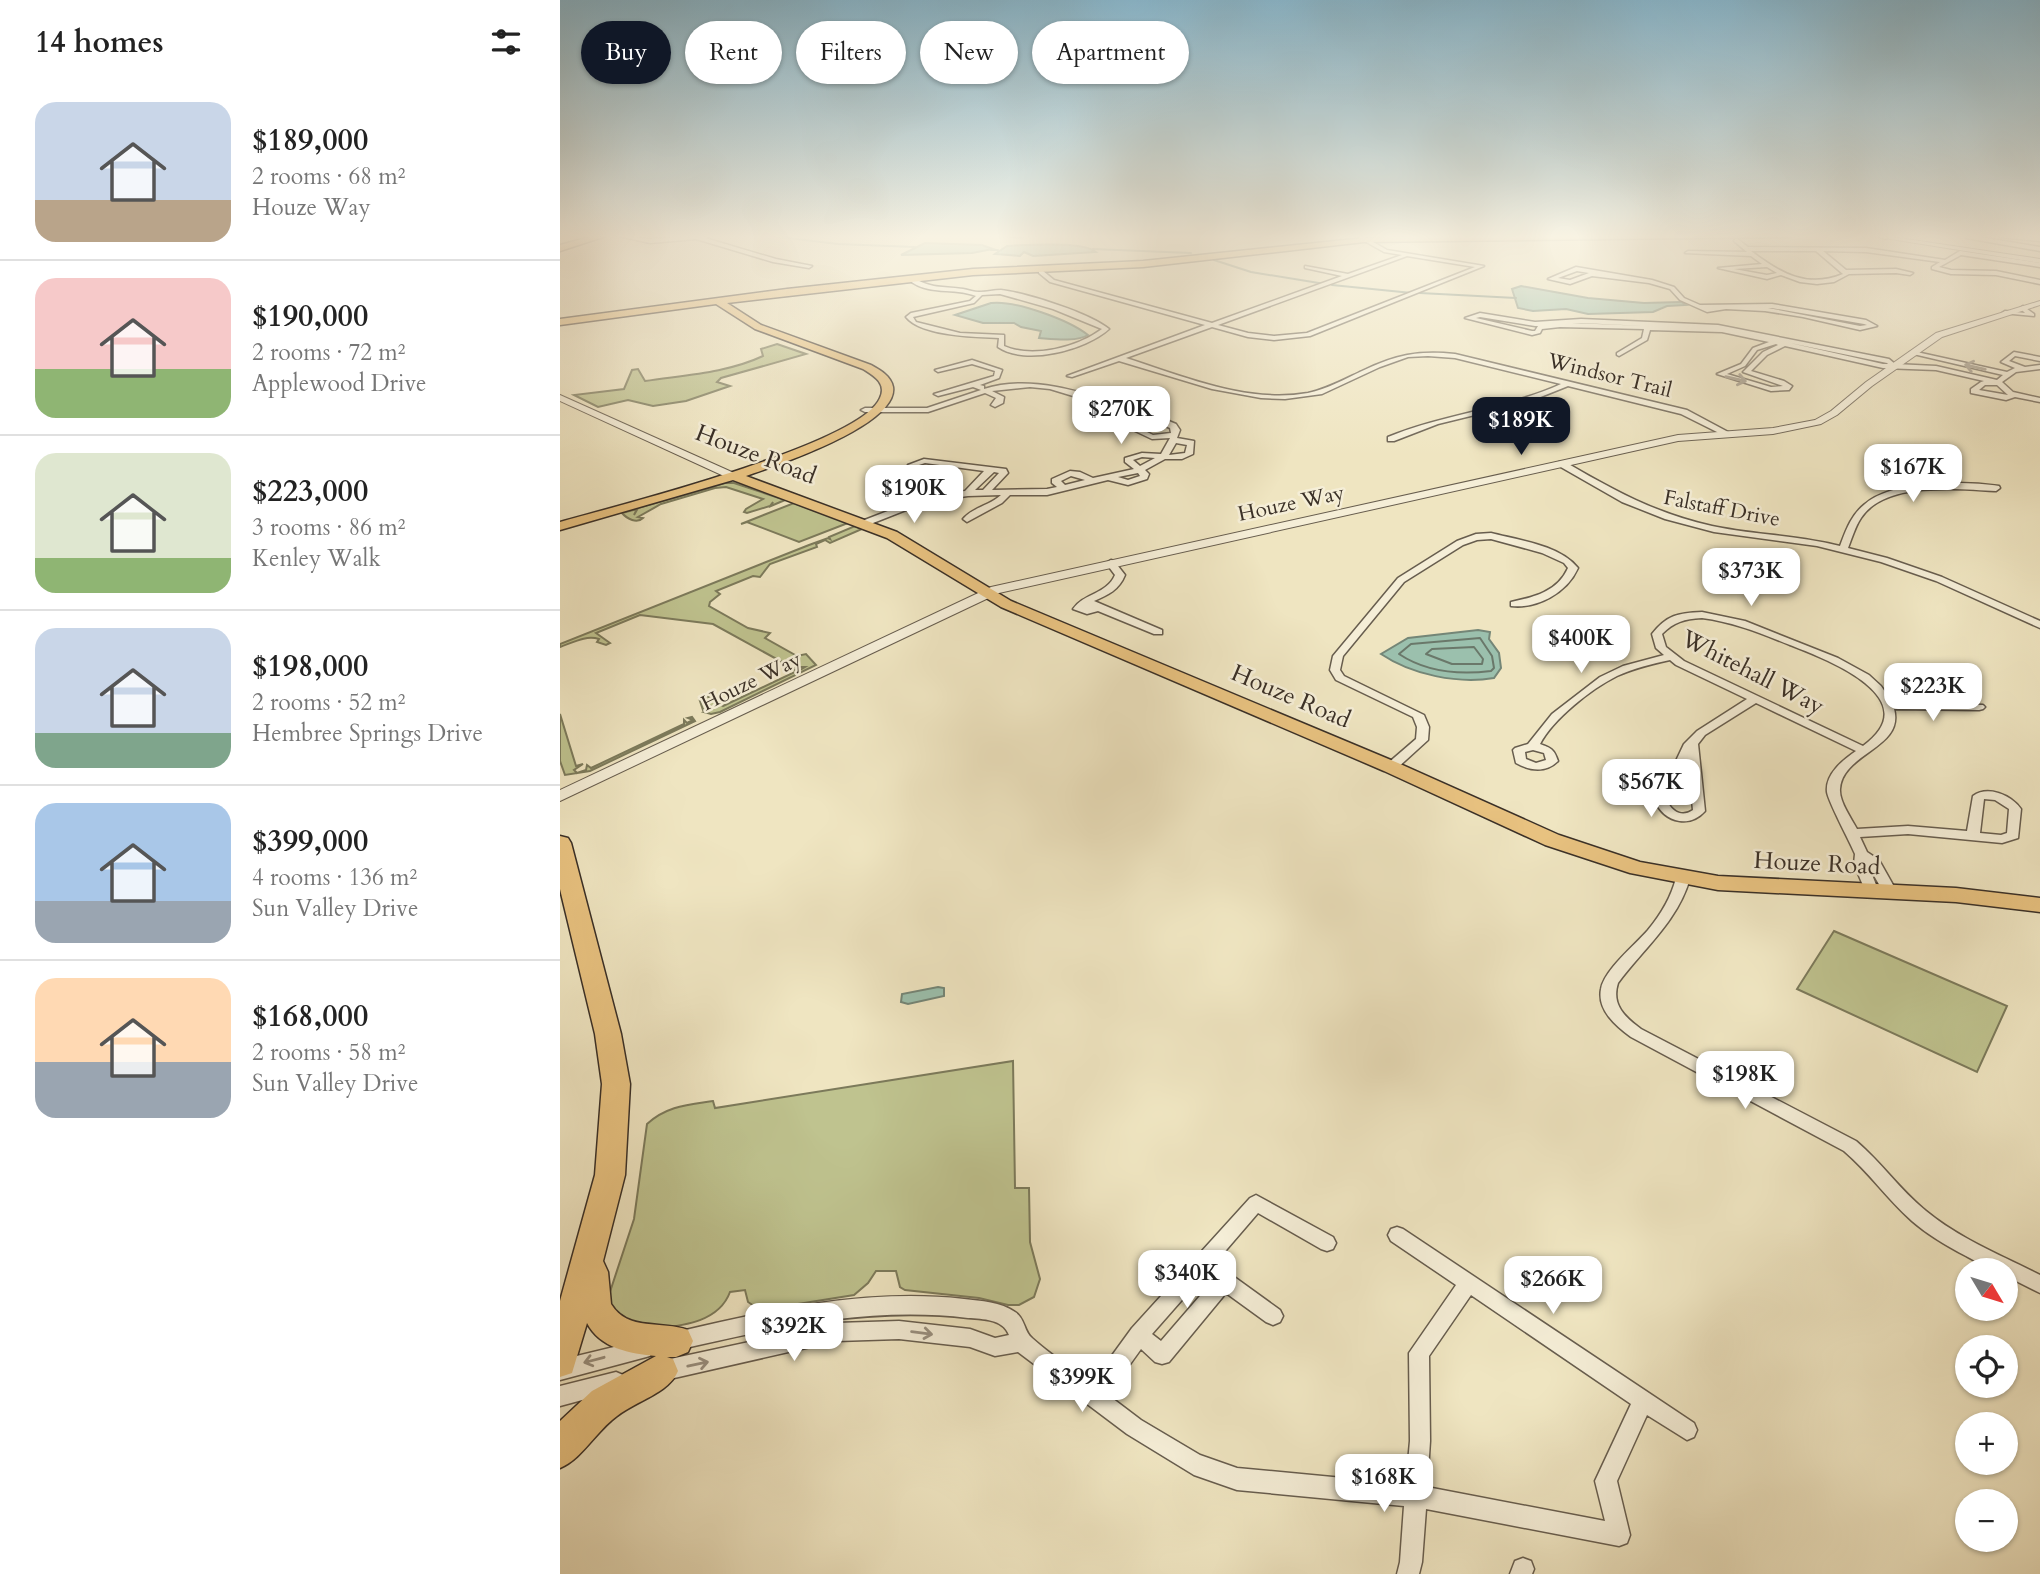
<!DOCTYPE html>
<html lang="en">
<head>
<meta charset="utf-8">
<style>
  :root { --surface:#fff; --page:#f6f6f6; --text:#222; --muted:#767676; --line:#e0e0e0; --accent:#111827 }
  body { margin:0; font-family:Cardo,serif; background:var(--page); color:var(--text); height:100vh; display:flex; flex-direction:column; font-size:26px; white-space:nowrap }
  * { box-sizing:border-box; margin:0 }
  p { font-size:23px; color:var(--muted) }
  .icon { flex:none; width:38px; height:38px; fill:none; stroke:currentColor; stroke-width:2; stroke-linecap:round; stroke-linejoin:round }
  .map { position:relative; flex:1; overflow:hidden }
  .details { display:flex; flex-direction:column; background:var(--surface); width:560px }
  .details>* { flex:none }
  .top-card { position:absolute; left:21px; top:21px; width:665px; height:63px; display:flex; gap:14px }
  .needle { width:46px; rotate:128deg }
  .tools { position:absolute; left:1395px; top:1258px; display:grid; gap:14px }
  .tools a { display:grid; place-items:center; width:63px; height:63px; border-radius:50%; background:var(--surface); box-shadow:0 2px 5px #0004; font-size:35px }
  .price { position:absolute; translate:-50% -60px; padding:0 16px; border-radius:14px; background:#fff; color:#222; font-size:23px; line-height:46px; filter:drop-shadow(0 2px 4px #0008) }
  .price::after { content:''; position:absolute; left:50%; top:42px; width:21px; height:16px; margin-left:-10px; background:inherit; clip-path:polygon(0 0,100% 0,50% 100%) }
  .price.active { background:var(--accent); color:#fff }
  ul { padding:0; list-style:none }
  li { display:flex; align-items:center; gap:21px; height:175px; padding:0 35px }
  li+li { border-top:2px solid var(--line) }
  li span { display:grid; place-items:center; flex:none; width:196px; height:140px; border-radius:21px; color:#555 }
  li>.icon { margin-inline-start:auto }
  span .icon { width:84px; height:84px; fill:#fffc; stroke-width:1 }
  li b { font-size:30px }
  h2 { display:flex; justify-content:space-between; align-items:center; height:84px; padding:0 35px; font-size:30px }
  .tag { padding:0 24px; border-radius:32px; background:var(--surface); box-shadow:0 2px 5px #0004; font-size:24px; line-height:63px }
  .tag.active { background:var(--accent); color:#fff }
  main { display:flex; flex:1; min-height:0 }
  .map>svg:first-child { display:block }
  .green { fill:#bfc38f; stroke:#7c7a5b; stroke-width:2 }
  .water { fill:#9bc0ad; stroke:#748677; stroke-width:2 }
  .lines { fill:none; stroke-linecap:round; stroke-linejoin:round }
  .shore { stroke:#6a786a; stroke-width:2 }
  .stream { stroke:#748677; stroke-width:2 }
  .minor-casing { stroke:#675d4e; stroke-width:3 }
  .tertiary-casing { stroke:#675d4e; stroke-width:2 }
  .primary-casing { stroke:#3a3027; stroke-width:3 }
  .trunk-casing { stroke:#3a3027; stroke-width:3 }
  .minor { fill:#f5eed7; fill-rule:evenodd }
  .tertiary { fill:#f5eed7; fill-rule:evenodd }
  .primary { fill:#e8c280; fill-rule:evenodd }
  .trunk { fill:#e8c280; fill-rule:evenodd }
  .oneway { stroke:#988f7f }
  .labels { text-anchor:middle; stroke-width:5; stroke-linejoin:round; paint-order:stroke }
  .far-street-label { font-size:21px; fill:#3a3027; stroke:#f5eed7 }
  .street-label { font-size:24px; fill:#3a3027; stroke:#f5eed7 }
</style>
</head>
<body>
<main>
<section class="details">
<h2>14 homes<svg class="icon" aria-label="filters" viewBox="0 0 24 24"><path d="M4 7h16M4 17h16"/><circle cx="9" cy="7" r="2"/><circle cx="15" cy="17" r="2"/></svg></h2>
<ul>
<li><span style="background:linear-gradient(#c9d6e8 70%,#b9a48a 0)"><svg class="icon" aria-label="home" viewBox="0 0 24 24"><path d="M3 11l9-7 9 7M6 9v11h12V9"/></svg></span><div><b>$189,000</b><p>2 rooms · 68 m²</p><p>Houze Way</p></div></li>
<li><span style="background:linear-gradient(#f6c9c9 65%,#8fb573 0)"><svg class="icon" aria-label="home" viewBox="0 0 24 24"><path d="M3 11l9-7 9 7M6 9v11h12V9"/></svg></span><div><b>$190,000</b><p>2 rooms · 72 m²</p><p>Applewood Drive</p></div></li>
<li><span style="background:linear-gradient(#dfe7d0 75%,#8fb573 0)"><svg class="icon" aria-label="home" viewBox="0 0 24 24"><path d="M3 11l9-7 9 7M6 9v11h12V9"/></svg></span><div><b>$223,000</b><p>3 rooms · 86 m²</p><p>Kenley Walk</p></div></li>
<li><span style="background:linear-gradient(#c9d6e8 75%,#7fa58c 0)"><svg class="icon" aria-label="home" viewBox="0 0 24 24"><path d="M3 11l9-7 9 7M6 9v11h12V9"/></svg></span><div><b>$198,000</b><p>2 rooms · 52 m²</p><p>Hembree Springs Drive</p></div></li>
<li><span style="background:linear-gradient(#a9c7e8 70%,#9aa5b1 0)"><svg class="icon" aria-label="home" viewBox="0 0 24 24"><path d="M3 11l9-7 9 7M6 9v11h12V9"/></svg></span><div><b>$399,000</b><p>4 rooms · 136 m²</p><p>Sun Valley Drive</p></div></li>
<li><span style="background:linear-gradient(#ffd9b3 60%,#9aa5b1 0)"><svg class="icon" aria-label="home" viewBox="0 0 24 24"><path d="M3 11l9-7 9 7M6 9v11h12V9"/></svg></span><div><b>$168,000</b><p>2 rooms · 58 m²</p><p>Sun Valley Drive</p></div></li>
</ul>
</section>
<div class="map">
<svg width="1480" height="1574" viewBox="0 0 1480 1574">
  <rect width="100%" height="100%" fill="#efe5c1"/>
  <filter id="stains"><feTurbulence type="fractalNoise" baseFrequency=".00286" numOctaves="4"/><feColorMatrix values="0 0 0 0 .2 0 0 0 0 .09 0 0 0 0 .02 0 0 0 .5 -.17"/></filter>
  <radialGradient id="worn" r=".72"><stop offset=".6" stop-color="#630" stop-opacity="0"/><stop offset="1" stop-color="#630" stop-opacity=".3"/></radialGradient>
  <g class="green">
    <path d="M217,344l29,10 -85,24 -4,4 13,4 -44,15 -33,5 -25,-6 -30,7 -24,-12 50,-6 8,-19 6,-1 7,12c39,-6 82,-8 118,-25l-2,-7z"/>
    <path d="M165,483h9l51,17 -14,6 2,-4 -3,4 -23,7 -3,-1 2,-3 17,-10 -37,-12 -11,1 -54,16 -23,13 5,1c-6,6 -16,1 -21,-5l15,-4 -3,6 4,-7z"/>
    <polygon points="234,503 288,523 239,542 187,522 181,524"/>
    <path d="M295,526l7,3 -32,14 -5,-3 -9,4 1,3 -47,17 -10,13 -7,-1 -37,15 4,3 -10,8 -1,4 39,22 22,5 -5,5 32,18 9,-2 10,11 -96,47 -9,2 -7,-2 13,-5 -6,-1 -8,4 -4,-12 8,-2 16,10 74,-35 -4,-2 7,1 5,-3h-14l-78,-43 -73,-9 -44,18 14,10 -4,2 -9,-3 2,-3c-13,-4 -25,3 -39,8v-3l249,-99 19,-7 2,1 -1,-2z"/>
    <polygon points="0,714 16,766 23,764 14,770 17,773 26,770 27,765 31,768 124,724 124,720 127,723 133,720 128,718 132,717 135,721 30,771 5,775 0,761"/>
    <polygon points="1274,931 1447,1006 1417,1072 1237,989"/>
    <path d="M453,1061l2,127h14l1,54 10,37 -6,18 -15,8h-11l-29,-7 -74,-8 -5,-3 -4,-16h-20l-8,12 -14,12 -94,15 -12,-8 -3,-12 -15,2c-13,35 -59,34 -90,39l-35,-24 29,-88 13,-95c20,-18 40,-19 66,-23l2,7z"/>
  </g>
  <g class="water">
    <polygon points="365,243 422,245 433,249 412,253 341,255"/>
    <path d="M464,245c17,0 59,-3 72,7l-63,4 -9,-4 -4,4 -25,-2 12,-8z"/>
    <polygon points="961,286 1028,298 1084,303 1121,302 1126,305 1107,306 1093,312 1028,314 1006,309 973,311 958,308 952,289"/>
    <path d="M431,303c24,-3 78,17 97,32 -11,7 -35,4 -49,3l2,-7 -20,-4 -7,-4h-31l-28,-8z"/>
    <path d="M918,630l12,2 -1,7 10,14 2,15 -7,10c-36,6 -82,-3 -113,-24l27,-16z"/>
    <polygon points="378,987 384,988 384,996 348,1004 341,1002 342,994"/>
  </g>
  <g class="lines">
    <g class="shore">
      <path d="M920,638l12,18 2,12 -3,3c-32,4 -65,1 -92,-17l12,-10z"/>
      <polygon points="914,647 923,659 922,664 892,664 866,654 872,649"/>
    </g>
    <g class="stream">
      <polyline points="204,235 278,244 355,247"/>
      <polyline points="533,249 631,253"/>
      <polyline points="431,250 438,250"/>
      <polyline points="654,260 691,272 765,284"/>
      <polyline points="772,285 852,293"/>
      <polyline points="860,293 956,298"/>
    </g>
    <defs>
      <g id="minor">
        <polygon points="54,235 90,239 145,235 148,237 145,238 216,259 252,266 249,268 213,262 136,239 90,243"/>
        <polygon points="422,235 465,235 462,237"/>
        <path d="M801,235l26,15 97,16 -174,70 -36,4 -26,-3 -36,-10 -86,31c57,18 121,46 182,35 19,-4 37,-14 54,-22 33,-16 56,-21 93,-17l232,56 43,23 -7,2 -42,-21 -113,-28 -40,16 -90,22 -44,17h-6v-4c56,-23 118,-28 173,-53l-106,-26 -27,-2 -20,1 -28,10 -58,27 -37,5 -24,-1 -49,-9 -93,-28 -47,16 -5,-1 138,-51 -155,-43 -11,-9v-2h4l11,9 158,43 130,-47 -37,-8v-2l43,8 54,-19 -18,-3 -25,-14zM847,256l68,11 -168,66 -33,3 -26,-3 -30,-8z"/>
        <polygon points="1408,235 1480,247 1480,251 1406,238"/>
        <polygon points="1437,235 1480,237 1480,241 1440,237"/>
        <path d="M1176,238l12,9 118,1 79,12 15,-9 80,12v4l-79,-12 -22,12 12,3 45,1 44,9v4l-44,-9 -45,-1 -19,-5v-2l8,-5 -74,-10 -43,-1 23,19 50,-1 17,4 -3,2 -14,-2 -47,1 -15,8 -17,2 -17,-2 -19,-7 -14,4 -49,-11 44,-4 -11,-8 -66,-3 3,-2 59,1 -13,-11zM1191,251h65l27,23c-36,15 -63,-1 -92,-23zM1207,267l10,6 -10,2 -33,-6z"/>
        <path d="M1016,267l76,13 22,7 10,11 16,7 72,-1 94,16 11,6 -17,4 -57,-13 -38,-6 -39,-2 -19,3 -27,-12 -10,-11 -21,-6 -57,-7 -22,8 -22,-5zM1017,271l12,2 -19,7 -12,-2zM1208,308h4l92,16 3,1 -7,1z"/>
        <path d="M351,277c22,12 29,9 52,12 6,1 11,3 16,3 8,0 15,-2 22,-2 25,3 89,23 108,39 -23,21 -84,37 -111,18l1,-9c-24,-1 -78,-2 -93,-21l5,-4 59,-12 6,-5c-23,-9 -47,0 -67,-16zM440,294l53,15 49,20c-24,18 -69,30 -98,17v-11l-44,-2 -44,-11 -3,-5 61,-14 8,-8z"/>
        <polygon points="1463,306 1474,314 1474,316 1442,313 1445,311 1465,313 1460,308"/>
        <path d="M920,313l55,9 46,-3 137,6 171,34 6,5 41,2 61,14 6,-5 -94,-22 3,-2 95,21 8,-4 -14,-6 13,-10 26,5v4l-25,-5 -6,5 16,6 15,-2v4l-24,3 -14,10 11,10 27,6v4l-25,-5 -9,3 -35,-7v-4l10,-7 3,-1 -48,-11 -53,-2 -98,-22 -18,9 -16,16 33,10 8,5 -3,4 -18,1 -54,-17 24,-10 12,-16 16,-6 -47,-10 -72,-2 -3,10 -28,16 -2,-1v-2l25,-15 2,-9 -84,-2 -18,2 -2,4 -8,2 -67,-17zM920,317l55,9h3l-3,5h-3l-56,-13zM1012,323h9l64,3zM1230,343l97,20 1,1h-5zM1216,344l2,1 -15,7 -20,20 40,14 -12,1 -44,-13 18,-8 12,-16zM1425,385h12l11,10 -29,-5z"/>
        <path d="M412,360l30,10 -3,8 -19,7 4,1v3c56,-18 121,12 175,28l17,7 4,6 -3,8 17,3 -1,13 -11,5h-17l-20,11 4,4 -2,5 -19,6 -20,-5 -61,15h-37l-8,8 -35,19 -4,-3c10,-12 26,-13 38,-24l-33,1 -39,5 -61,24h-6v-4l62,-24 24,-4 -5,-9 -35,-19 16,-6 82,10 2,4 -16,17 55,-1 10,-2 -5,-4v-4l18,-8 10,1 13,6 41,-9 -9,-7v-4l17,-5 19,1 9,-16 -18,1 -19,-9 4,-6 12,-5 -99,-30 -20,-2 -38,4 12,6 -1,6 -8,4 -4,-2 5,-7 -11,-5 -57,19h-63l-4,-2 4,-2h62l54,-18 -8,-3 -35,9 -4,-2 60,-18 1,-5 -23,-7 -34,8 -3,-2zM596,422l14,6 1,5 -18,2 -12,-6zM616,443l11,2 -2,8 -16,2zM582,457l13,1 -15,8 -7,-6zM365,463l59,8 -19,20 -9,1 -7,-12 -30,-15zM434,472l5,1 -16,17h-8zM578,473l2,3 -12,4 -10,-3zM511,476l14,4 -20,5 -4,-4z"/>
        <path d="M999,462h6c50,29 90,51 147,64 42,9 86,9 128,20 6,-16 11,-31 25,-42 27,-24 100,-23 134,-18l1,2 -4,3c-38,-2 -111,-10 -135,27 -6,9 -9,20 -13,30l39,10 55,19 98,44v7l-104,-47 -55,-19 -64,-16 -103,-14 -49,-13 -43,-17 -63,-36z"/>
        <path d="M931,533c27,7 69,12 87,35 -11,25 -41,41 -67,38v-4c23,-5 46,-10 57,-34l-4,-5 -22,-10 -51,-14 -14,1 -14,5 -59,37 -61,74 -3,14 4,6 80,39 5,12 -1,13 -33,30h-8l-2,-3 2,-3 29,-25 1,-12 -4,-10 -77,-37 -6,-10 3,-14 65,-78 59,-37 19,-7z"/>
        <path d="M551,560l3,1 11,14c-6,15 -17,20 -31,26l68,29v4h-8l-56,-23 -11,3 -14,-5c11,-16 34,-15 42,-34l-9,-12z"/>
        <path d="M1142,612l43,9 93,37 31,17 12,11 11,16 91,3 2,2 -2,2 -4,1 -85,-1c11,39 -52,44 -54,80 -1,12 11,29 17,40l51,-3 59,5 6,-35c15,-11 38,-1 48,13l-3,29 -16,5 -94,-9 -48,3 7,15 12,8 18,32 -2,3h-10l-17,-30 11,27 -2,3h-10l-13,-31 1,-10c-5,-12 -27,-53 -28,-62 -2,-18 16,-32 29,-41l-100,-48 -51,32 -7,9 7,67c-15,17 -39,12 -49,-8l28,-59 13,-13 50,-32 -71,-34 -6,-5c-18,4 -36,8 -53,16 -26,13 -64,43 -77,68 11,4 14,5 18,17 -12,12 -28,10 -42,2l-3,-13 2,-2 13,-4 24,-30 48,-37 23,-11 41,-11 -8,-7 -4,-14c15,-19 26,-21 50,-22zM1142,618c31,4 58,15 88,27 36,14 139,53 73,101l-179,-85 -18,-14 -4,-13c12,-12 22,-15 40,-16zM973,750l11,3 2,7 -10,3 -10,-4 -1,-7zM1128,760l5,50c-10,7 -19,3 -25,-7zM1424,799l11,1 14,9 -2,24 -6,2 -21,-2z"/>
        <path d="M1123,874l5,1 2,3c-12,43 -46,70 -72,105 -7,22 7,34 23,46l215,112c25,21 44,49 70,70 34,28 75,44 114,64v18l-34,-17v-6c-16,0 -27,-7 -40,-14 -19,-10 -38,-21 -54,-35 -25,-22 -43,-49 -68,-70l-213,-114c-15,-11 -34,-27 -30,-48 3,-19 34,-44 47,-59 13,-16 23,-32 28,-52l2,-3z"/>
        <path d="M696,1195l77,42 3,6 -3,6 -6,2 -6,-2 -63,-36 -43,50 65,47 3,6 -3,6 -7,3 -7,-3 -40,-29 -57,69 -7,2 -7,-2 -14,-13 -33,46 33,25 59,35 37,13 169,16 4,-43 -1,-88 47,-68 -65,-44 -3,-6 3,-6 6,-2 6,2 291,194 3,7 -3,7 -7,3 -40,-25 -30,66 13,54 -3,8 -8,3 -193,-37 -4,53 -3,12h-22l3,-12 4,-56 -167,-16 -43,-15 -67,-41 -109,-82 -23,4 -25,-9 -71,-8 -62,2 -176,40 -7,-3 -3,-7 3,-7 7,-3 176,-38 62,-2 71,8 25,9 14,-3c-6,-16 -26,-16 -41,-17 -99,-12 -195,10 -291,32l-7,-2 -3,-7 3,-7 7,-2c94,-22 189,-44 287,-33 17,2 37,3 51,13 10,6 9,20 17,26 19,17 40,31 60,45l40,-55 118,-130zM643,1276l9,6 -51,59 -9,-7zM911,1295l160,109 -36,77 10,40 -178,-34 3,-46 -1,-85z"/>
        <polygon points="83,1340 90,1342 93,1349 90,1356 0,1380 0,1360"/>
        <polygon points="56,1372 63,1375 66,1382 63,1389 0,1406 0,1386"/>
        <polygon points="963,1558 971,1561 974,1569 972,1574 950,1574 955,1561"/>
      </g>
      <g id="tertiary">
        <polygon points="1306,235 1319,235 1480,259 1480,263"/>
        <polygon points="1480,301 1480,305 1382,337 1312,386 1277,415 1261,424 1213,434 1118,441 439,593 0,801 0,790 431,587 1118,435 1213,428 1255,420 1271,411 1306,382 1376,333"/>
        <polygon points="0,395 174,473 175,475 166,477 0,401"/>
      </g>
      <g id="primary">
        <path d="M885,235h348l-4,2 -425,5 -221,25 -170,8 -246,28 34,22 110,40c9,5 20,11 22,22 6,38 -118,79 -147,89l151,56 114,69 387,162 161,72 81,27 78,14 238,12 84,10v14l-84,-10 -238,-12 -88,-17 -85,-28 -161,-74 -383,-164 -114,-69 -154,-58 -173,50v-8c56,-16 300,-77 320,-124 7,-15 -6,-22 -17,-29l-108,-40 -39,-25 -156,21v-6l227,-30 186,-20 170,-8 221,-23z"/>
        <polygon points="1316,235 1326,235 1329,237 1325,239"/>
      </g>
      <g id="trunk">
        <polygon points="37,235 49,235 0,251 0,245"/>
        <path d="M0,836l8,2 3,5 50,191 9,50 -5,91 -22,86 5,11 3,32c17,28 51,16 77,26l5,11 -5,11 -12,5h-9l6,2 5,12c-9,22 -42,30 -61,45 -21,15 -35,43 -57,52v-47l32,-30 64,-35c-26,-2 -56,-8 -69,-33l-15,50 -12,4v-76l35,-126 7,-91 -7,-50 -35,-145z"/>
      </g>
    </defs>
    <use href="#minor" class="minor-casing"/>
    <use href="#tertiary" class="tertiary-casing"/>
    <use href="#primary" class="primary-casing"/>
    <use href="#trunk" class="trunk-casing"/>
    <use href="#minor" class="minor"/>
    <use href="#tertiary" class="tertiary"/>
    <use href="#primary" class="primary"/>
    <use href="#trunk" class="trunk"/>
  </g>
  <defs><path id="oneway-shaft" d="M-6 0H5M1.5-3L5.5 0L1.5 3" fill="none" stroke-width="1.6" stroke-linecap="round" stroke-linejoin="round" transform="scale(1.75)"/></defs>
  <g class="oneway">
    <use href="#oneway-shaft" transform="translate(1415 367) rotate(-167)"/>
    <use href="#oneway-shaft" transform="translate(1176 379) rotate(13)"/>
    <use href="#oneway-shaft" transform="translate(362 1333) rotate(7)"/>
    <use href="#oneway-shaft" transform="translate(34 1360) rotate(165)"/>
    <use href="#oneway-shaft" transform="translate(138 1364) rotate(-12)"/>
  </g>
  <linearGradient id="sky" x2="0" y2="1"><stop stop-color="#89b9d0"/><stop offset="0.52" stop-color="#f8f3e3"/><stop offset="1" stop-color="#f8f3e3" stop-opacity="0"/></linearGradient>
  <rect width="1480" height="455" fill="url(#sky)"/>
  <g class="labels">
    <g class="far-street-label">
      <text transform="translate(1050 375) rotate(14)" y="7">Windsor Trail</text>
      <text transform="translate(731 503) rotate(-12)" y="7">Houze Way</text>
      <text transform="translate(1162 508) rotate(11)" y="7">Falstaff Drive</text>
      <text transform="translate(191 681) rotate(-26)" y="7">Houze Way</text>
    </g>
    <g class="street-label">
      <text transform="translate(196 454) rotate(21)" y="8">Houze Road</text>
      <text transform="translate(1193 672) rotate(27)" y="8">Whitehall Way</text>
      <text transform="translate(731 696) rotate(23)" y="8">Houze Road</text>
      <text transform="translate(1257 863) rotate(3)" y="8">Houze Road</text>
    </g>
  </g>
  <rect width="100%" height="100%" filter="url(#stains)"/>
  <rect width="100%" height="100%" fill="url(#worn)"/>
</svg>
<div class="tools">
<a><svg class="needle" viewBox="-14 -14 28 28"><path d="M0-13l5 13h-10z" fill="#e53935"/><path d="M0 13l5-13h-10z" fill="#767676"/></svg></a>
<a><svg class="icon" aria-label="locate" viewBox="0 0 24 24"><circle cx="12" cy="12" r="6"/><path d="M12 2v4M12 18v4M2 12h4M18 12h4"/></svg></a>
<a>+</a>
<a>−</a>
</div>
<b class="price" style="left:561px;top:446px">$270K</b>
<b class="price active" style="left:961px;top:457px">$189K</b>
<b class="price" style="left:1353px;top:504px">$167K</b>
<b class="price" style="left:354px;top:525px">$190K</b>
<b class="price" style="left:1191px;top:608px">$373K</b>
<b class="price" style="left:1021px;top:675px">$400K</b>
<b class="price" style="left:1373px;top:723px">$223K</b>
<b class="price" style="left:1091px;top:819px">$567K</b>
<b class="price" style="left:1185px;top:1111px">$198K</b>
<b class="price" style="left:627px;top:1310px">$340K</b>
<b class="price" style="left:993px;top:1316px">$266K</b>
<b class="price" style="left:234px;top:1363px">$392K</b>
<b class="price" style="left:522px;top:1414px">$399K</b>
<b class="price" style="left:824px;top:1514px">$168K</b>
<div class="top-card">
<a class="tag active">Buy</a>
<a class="tag">Rent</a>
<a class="tag">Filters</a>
<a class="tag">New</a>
<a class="tag">Apartment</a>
</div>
</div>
</main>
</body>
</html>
